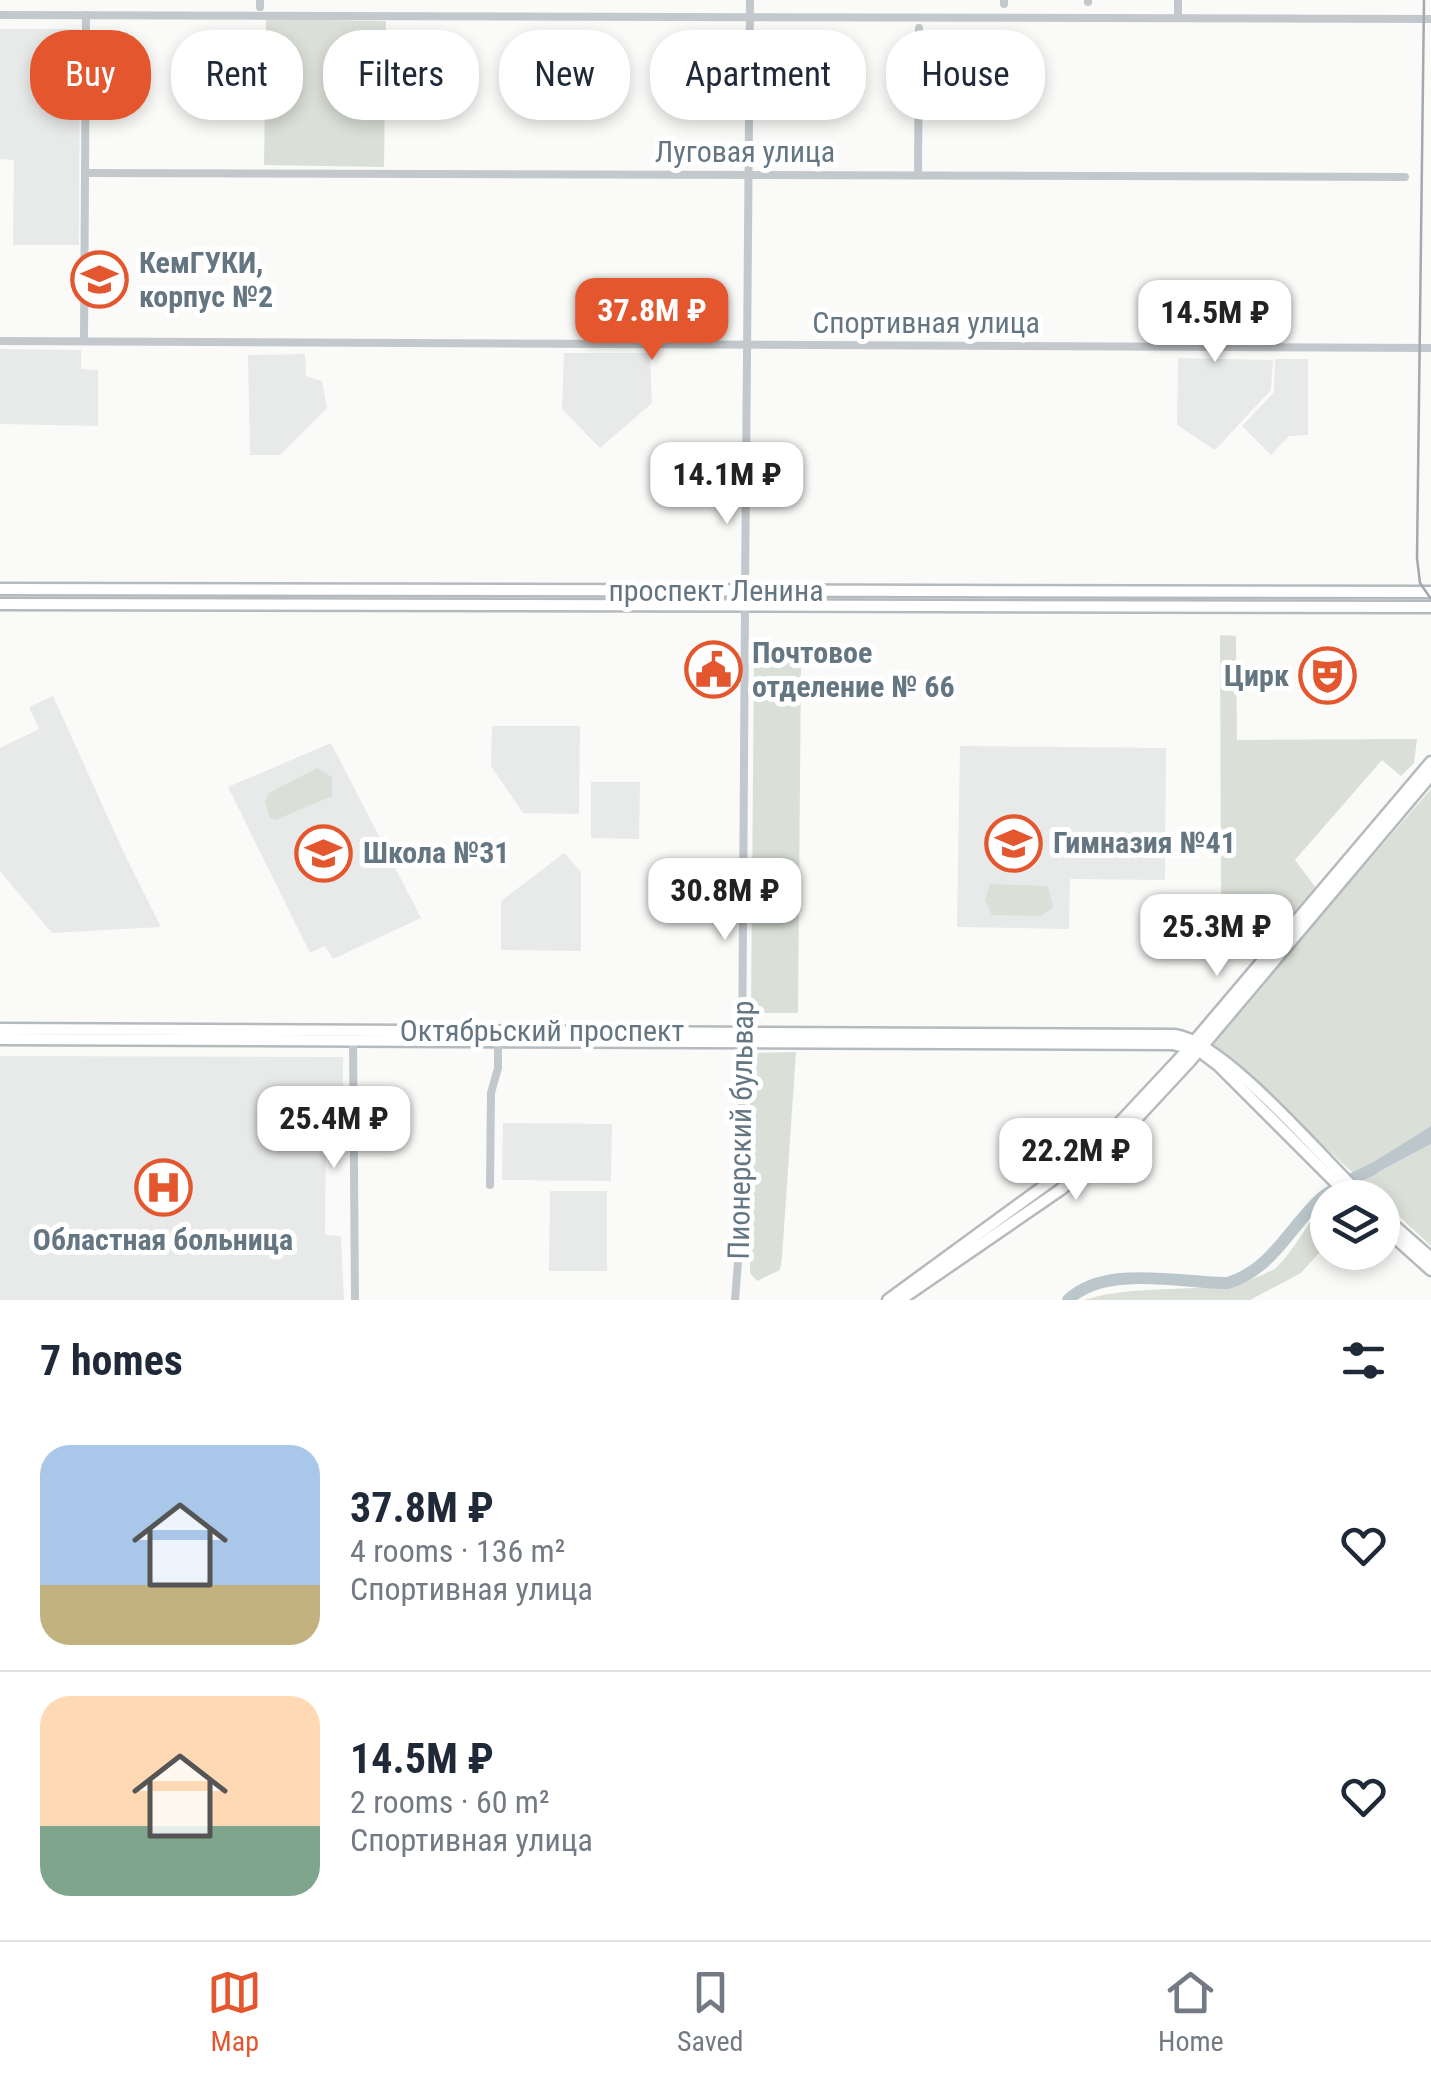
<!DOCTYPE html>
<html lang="en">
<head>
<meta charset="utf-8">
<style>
  :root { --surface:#fff; --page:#f6f6f7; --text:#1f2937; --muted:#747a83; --line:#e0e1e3; --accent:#e4572e }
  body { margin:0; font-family:"Roboto Condensed",sans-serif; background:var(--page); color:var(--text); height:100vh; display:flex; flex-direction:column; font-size:38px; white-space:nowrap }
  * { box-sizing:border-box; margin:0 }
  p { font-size:32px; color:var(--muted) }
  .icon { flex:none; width:55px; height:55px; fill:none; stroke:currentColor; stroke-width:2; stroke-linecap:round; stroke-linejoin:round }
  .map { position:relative; height:1300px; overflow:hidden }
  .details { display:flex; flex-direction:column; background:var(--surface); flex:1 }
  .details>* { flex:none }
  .hud { position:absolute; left:30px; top:30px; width:1372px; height:90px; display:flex; gap:20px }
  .fabs { position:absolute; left:1310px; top:1180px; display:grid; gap:20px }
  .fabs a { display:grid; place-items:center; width:90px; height:90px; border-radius:50%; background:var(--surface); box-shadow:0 5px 15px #0003; font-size:50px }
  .price { position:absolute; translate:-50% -85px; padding:0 22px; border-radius:20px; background:#fff; color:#222; font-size:32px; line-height:65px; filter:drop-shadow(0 2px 5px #0008) }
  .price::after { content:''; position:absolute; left:50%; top:60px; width:30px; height:22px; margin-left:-15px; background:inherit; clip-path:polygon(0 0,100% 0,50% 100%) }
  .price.selected { background:var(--accent); color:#fff }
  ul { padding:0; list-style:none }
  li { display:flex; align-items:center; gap:30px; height:250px; padding:0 40px }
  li+li { border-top:2px solid var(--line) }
  li span { display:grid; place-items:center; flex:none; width:280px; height:200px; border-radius:30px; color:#555 }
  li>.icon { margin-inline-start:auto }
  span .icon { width:120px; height:120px; fill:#fffc; stroke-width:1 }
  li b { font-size:42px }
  h2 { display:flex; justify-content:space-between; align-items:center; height:120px; padding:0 40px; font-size:42px }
  .pill { padding:0 35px; border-radius:40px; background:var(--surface); box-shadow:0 5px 15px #0003; font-size:35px; line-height:90px }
  .pill.selected { background:var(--accent); color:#fff }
  .menu { display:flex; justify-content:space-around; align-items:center; height:140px; border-top:2px solid var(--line); background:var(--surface); font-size:28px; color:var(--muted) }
  .menu a { display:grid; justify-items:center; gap:5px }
  .menu .selected { color:var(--accent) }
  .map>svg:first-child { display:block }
  .built { fill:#e8e9e9 }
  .green { fill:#dadfd7 }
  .water { fill:#bbc7cb }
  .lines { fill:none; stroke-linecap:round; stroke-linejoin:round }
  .river { stroke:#bbc7cb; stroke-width:12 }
  .major-casing { stroke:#b5babe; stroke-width:15 }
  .minor { stroke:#c3c8cc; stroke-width:8 }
  .major { stroke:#fff; stroke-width:10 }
  .tram { stroke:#a2aab0; stroke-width:2.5 }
  .labels { text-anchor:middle; stroke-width:10; stroke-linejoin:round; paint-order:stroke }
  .street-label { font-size:30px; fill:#657683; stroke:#fff }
  .poi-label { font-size:30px; font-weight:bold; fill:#657683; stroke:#fff; text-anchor:start }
</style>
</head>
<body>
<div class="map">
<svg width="1431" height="1300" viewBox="0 0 1431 1300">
  <rect width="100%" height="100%" fill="#fafaf8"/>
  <g class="built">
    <polygon points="0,29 80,29 79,245 13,245 14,160 0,159"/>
    <polygon points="0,349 81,350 81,369 98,370 98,426 0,424"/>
    <polygon points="564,353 650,353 652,403 600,448 562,409"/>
    <polygon points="305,354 306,376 322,381 327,408 280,455 250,455 248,355"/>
    <polygon points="1178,358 1273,360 1271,390 1215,450 1177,425"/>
    <polygon points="1275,359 1308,359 1308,435 1289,436 1271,455 1242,426 1274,392"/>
    <polygon points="53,696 124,853 161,927 52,933 0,871 0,748 39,729 29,707"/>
    <polygon points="492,726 580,726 579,814 523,813 491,766"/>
    <polygon points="331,743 421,918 333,959 325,946 310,953 228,787"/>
    <polygon points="960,746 1166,748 1165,880 1070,879 1069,929 957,927"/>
    <polygon points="591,782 640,782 639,839 591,838"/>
    <polygon points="564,853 581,872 581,951 501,950 501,901"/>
    <polygon points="0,1056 343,1057 343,1138 326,1138 325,1235 341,1236 344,1300 0,1300"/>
    <polygon points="503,1123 612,1124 611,1181 502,1180"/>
    <polygon points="550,1191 607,1191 607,1271 549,1271"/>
  </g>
  <g class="green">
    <polygon points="266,19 386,21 384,167 264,165"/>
    <polygon points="1220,635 1236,636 1237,740 1417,739 1414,763 1401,776 1382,760 1295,860 1316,888 1276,936 1221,893"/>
    <polygon points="754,659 801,659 798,1013 751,1013"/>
    <polygon points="317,768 332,777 332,796 275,820 270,818 265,802 269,793"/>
    <polygon points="1431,789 1431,1126 1354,1174 1211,1042"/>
    <polygon points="990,884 1048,886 1053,908 1040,916 992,915 985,900"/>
    <polygon points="796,1052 782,1257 780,1270 757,1281 750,1273 750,1053"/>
    <polygon points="1431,1144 1431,1246 1361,1181"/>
    <path d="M1325,1198l2,46 -26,29 -51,27h-166c64,-20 140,0 192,-32 19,-19 34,-47 49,-70z"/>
  </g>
  <polygon class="water" points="1431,1126 1431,1144 1361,1181 1354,1174"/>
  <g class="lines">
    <path class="river" d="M1068,1300c37,-36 113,-17 160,-17 42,-13 60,-52 89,-81 14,-14 37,-24 56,-33"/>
    <defs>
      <g id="major">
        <polyline points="0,589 1431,592"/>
        <polyline points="0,604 1431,607"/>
        <path d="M0,1029l1175,6c51,8 147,123 189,163"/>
        <polyline points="0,1039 1172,1044 1198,1050 1218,1065 1351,1198"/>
        <polyline points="1382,1215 1431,1258"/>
        <polyline points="1382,1226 1431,1270"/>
        <polyline points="888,1300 1096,1148 1181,1057 1431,762"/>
        <polyline points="900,1300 1060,1190 1099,1159 1190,1061 1431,775"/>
      </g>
    </defs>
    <use href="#major" class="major-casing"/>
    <g class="minor">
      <polyline points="1004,0 1004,4"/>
      <polyline points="1088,0 1088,2"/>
      <polyline points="1178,0 1178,18"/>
      <polyline points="260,7 260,0"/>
      <polyline points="0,15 1431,19"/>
      <polyline points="85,173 1405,177"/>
      <polyline points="918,175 919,28"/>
      <polyline points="0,341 1431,348"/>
      <polyline points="84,341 86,15"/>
      <polyline points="745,592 750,0"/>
      <polyline points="353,1040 355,1300"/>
      <polyline points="490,1185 491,1093 498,1068 498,1041"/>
      <polyline points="735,1300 741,1224 745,607"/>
    </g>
    <use href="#major" class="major"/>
    <polyline class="tram" points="1424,0 1417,558 1420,583 1431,599"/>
  </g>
  <defs>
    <symbol id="university-ring" viewBox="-11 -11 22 22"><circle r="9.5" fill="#fff" stroke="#e4572e" stroke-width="1.5"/><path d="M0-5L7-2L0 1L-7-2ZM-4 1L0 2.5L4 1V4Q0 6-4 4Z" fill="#e4572e"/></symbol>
    <symbol id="civic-ring" viewBox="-11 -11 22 22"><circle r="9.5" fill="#fff" stroke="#e4572e" stroke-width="1.5"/><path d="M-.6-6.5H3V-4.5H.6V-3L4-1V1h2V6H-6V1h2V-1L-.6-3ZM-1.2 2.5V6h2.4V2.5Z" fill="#e4572e"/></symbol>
    <symbol id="theatre-ring" viewBox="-11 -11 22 22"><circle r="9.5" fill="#fff" stroke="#e4572e" stroke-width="1.5"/><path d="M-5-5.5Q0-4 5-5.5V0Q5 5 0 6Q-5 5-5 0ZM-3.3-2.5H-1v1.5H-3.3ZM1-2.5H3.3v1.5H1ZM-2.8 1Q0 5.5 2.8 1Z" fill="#e4572e"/></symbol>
    <symbol id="school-ring" viewBox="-11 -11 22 22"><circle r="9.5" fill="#fff" stroke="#e4572e" stroke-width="1.5"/><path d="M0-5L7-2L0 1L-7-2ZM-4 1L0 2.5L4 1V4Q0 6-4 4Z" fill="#e4572e"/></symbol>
    <symbol id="hospital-ring" viewBox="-11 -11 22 22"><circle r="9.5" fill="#fff" stroke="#e4572e" stroke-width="1.5"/><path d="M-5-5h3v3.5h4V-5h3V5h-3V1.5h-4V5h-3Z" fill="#e4572e"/></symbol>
  </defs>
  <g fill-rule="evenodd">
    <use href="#university-ring" x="68" y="248" width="63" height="63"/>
    <use href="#civic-ring" x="682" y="638" width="63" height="63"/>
    <use href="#theatre-ring" x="1296" y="644" width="63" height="63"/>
    <use href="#school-ring" x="982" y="812" width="63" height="63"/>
    <use href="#school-ring" x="292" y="822" width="63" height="63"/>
    <use href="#hospital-ring" x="132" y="1156" width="63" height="63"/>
  </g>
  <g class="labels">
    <g class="street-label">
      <text x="745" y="162">Луговая улица</text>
      <text x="926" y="333">Спортивная улица</text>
      <text x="716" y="601">проспект Ленина</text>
      <text x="542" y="1041">Октябрьский проспект</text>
      <text transform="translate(741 1130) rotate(-89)" y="10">Пионерский бульвар</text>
    </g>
    <g class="poi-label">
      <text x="139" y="273">КемГУКИ,<tspan x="139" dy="34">корпус №2</tspan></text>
      <text x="752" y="663">Почтовое<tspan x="752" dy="34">отделение № 66</tspan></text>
      <text x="1289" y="686" text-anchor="end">Цирк</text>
      <text x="1053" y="853">Гимназия №41</text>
      <text x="363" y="863">Школа №31</text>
      <text x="163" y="1250" text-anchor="middle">Областная больница</text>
    </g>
  </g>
</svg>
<div class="fabs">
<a><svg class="icon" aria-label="layers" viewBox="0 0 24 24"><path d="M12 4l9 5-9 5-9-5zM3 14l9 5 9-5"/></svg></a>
</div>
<b class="price selected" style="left:652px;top:363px">37.8M ₽</b>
<b class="price" style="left:1215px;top:365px">14.5M ₽</b>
<b class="price" style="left:727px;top:527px">14.1M ₽</b>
<b class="price" style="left:725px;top:943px">30.8M ₽</b>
<b class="price" style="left:1217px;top:979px">25.3M ₽</b>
<b class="price" style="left:334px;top:1171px">25.4M ₽</b>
<b class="price" style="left:1076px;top:1203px">22.2M ₽</b>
<div class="hud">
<a class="pill selected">Buy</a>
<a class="pill">Rent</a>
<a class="pill">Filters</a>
<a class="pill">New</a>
<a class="pill">Apartment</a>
<a class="pill">House</a>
</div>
</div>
<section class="details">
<h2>7 homes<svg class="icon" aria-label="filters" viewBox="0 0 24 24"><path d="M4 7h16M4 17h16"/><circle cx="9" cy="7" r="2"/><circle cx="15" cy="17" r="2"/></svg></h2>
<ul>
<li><span style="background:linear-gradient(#a9c7e8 70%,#c2b280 0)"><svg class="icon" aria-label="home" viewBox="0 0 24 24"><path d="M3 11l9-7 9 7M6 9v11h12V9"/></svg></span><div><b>37.8M ₽</b><p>4 rooms · 136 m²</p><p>Спортивная улица</p></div><svg class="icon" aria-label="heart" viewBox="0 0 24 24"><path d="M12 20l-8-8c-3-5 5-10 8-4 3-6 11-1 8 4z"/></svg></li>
<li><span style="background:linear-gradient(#ffd9b3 65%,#7fa58c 0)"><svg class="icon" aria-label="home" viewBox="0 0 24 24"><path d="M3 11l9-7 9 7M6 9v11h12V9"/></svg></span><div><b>14.5M ₽</b><p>2 rooms · 60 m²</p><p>Спортивная улица</p></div><svg class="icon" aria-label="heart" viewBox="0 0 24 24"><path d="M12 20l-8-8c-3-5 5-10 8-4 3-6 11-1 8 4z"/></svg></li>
</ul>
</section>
<nav class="menu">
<a class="selected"><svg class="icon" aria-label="map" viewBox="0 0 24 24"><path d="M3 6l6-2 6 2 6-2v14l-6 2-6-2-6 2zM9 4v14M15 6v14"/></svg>Map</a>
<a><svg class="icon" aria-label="saved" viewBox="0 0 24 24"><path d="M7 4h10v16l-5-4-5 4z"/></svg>Saved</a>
<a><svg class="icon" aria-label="home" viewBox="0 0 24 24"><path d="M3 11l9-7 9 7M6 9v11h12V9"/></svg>Home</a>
</nav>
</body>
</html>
